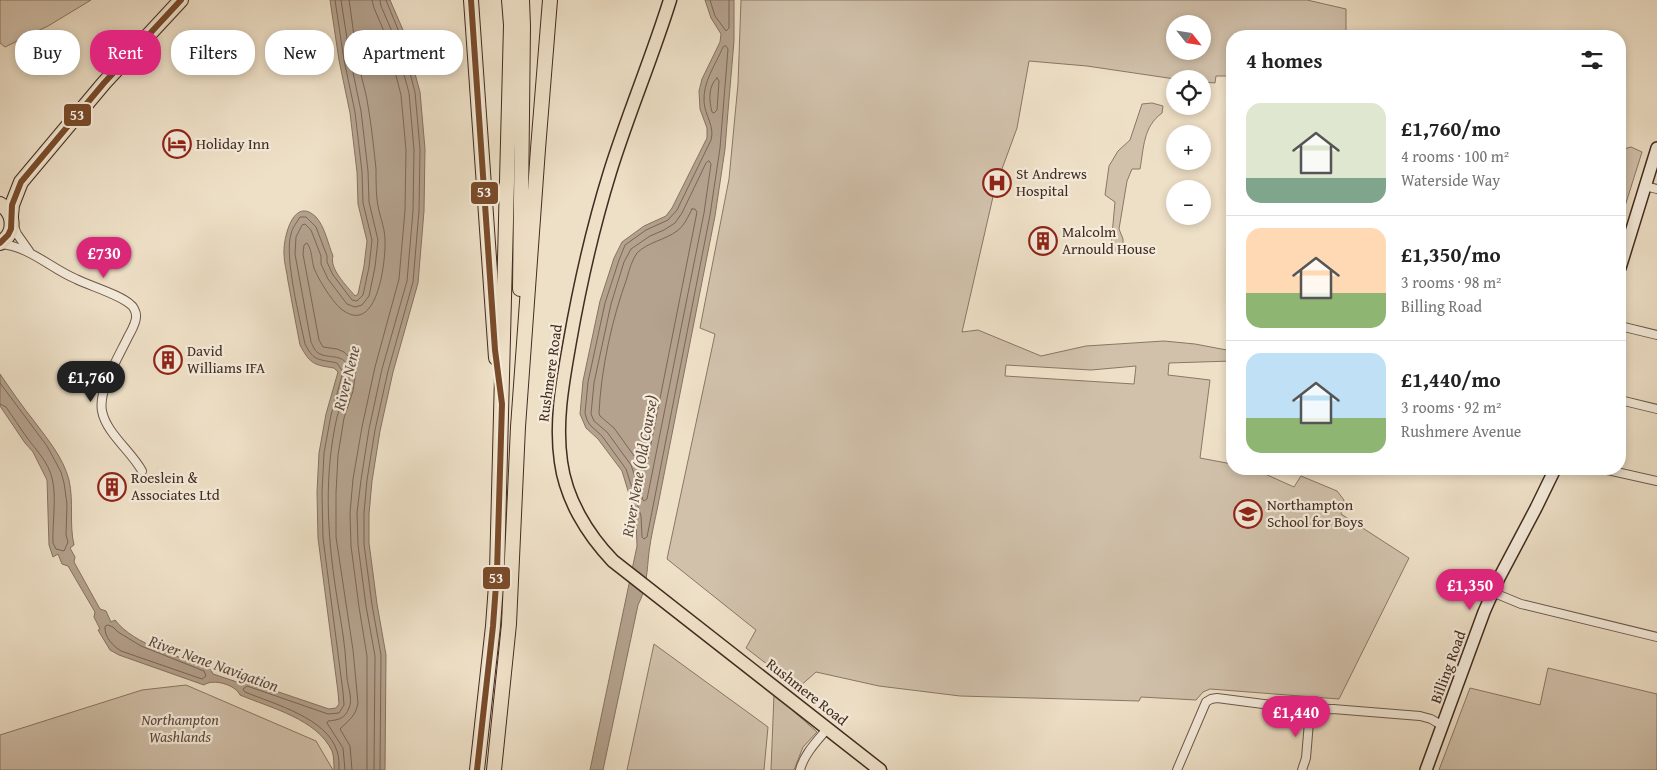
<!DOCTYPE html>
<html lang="en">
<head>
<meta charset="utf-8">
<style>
  :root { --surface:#fff; --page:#f6f6f6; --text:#222; --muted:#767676; --line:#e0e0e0; --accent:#db2777 }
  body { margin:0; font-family:"Gentium Book Plus",serif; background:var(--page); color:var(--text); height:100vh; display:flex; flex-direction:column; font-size:19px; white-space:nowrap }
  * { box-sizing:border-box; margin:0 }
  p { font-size:16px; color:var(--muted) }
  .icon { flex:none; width:28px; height:28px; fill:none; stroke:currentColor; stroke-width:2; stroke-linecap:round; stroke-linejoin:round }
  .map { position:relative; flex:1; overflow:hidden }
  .sheet { position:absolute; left:1226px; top:30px; width:400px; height:445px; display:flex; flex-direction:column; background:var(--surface); border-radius:20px; box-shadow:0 2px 8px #0003 }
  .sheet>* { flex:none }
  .hud { position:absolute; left:15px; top:30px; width:475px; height:45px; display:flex; gap:10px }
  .needle { width:32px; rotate:120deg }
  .tools { position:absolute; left:1166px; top:15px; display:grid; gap:10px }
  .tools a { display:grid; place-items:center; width:45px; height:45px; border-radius:50%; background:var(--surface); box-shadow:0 2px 8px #0003; font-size:25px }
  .price { position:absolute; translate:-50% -42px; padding:0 11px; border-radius:18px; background:var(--accent); color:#fff; font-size:16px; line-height:32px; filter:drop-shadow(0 1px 2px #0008) }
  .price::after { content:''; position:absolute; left:50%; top:30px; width:15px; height:11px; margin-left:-8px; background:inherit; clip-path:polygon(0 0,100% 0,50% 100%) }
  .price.active { background:#222; color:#fff }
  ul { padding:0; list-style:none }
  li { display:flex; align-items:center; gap:15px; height:125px; padding:0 20px }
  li+li { border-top:1px solid var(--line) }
  li span { display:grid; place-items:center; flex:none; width:140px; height:100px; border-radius:15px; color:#555 }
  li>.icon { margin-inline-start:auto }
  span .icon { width:60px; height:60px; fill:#fffc; stroke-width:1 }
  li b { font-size:21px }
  h2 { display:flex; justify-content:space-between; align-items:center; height:60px; padding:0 20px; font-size:21px }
  .chip { padding:0 18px; border-radius:20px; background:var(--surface); box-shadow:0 2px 8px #0003; font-size:18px; line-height:45px }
  .chip.active { background:var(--accent); color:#fff }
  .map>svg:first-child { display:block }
  .green { fill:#d1c1ab; stroke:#8a7666; fill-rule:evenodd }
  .water { fill:#b4a28e; stroke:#867262 }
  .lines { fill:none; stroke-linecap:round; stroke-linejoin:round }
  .shore { stroke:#7b6657; stroke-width:1 }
  .street-casing { stroke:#6d584a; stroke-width:10 }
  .secondary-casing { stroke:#422b20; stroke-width:14 }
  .primary-casing { stroke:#422b20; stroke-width:15 }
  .highway-casing { stroke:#422b20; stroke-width:16 }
  .street { stroke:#f4ebdb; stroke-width:8 }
  .secondary { stroke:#f4ebdb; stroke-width:11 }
  .primary { stroke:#eee0c7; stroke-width:12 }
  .highway { stroke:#eee0c7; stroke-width:14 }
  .bus-1-casing { stroke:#f4ebdb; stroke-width:10 }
  .bus-1 { stroke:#7a4b2a; stroke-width:6 }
  .labels { text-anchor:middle; stroke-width:4.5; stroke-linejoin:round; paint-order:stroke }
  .poi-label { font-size:15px; fill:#422b20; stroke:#f4ebdb; text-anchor:start }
  .street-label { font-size:15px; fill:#422b20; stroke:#f4ebdb }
  .park-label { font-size:15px; font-style:italic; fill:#5f493c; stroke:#f4ebdb }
  .water-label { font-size:16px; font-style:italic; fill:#5e493c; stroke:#f4ebdb }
  .line-badge { stroke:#f4ebdb; stroke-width:2 }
  .badge-label { font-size:14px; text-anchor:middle; font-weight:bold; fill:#fff }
</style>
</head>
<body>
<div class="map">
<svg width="1657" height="770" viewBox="0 0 1657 770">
  <rect width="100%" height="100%" fill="#eee0c7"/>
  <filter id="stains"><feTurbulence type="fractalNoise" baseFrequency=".004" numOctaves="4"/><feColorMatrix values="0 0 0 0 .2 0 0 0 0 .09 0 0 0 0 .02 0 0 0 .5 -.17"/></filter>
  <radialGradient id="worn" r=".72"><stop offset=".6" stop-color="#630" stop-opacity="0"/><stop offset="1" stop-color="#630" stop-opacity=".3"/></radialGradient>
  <g class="green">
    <polygon points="0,0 91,0 48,26 5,47 0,43"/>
    <path d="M741,0h566l39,9v27h-114v40h-16l-1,7 -12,-1 -1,-3h-27l-88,-13 -58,-5 -12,67 -22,60 -33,144 16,-2 63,26 45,-10 78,-5 31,3 37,7v10l-63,2 -1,12 42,5 -10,78 32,6v5h22l40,18 7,-11 36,15 7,9 -3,14 68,44 -70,141 -129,-10 -7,3 -7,8 -55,-3 -2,4 -179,-5 -81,-10 -63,-14 -18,16 -52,-40 10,-18 -89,-71 48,-225 -15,-6 29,-149 9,-95zM1175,24h27v27h-27zM1006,365l85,5 45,-4 -2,18 -129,-8z"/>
    <path d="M1152,103l11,3 -1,7c-19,14 -18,34 -22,56h-8l-5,12 -8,48 4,10v16l-7,-1 -5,-8 4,-44 -10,-7 4,-29 9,-15 12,-11 12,-36z"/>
    <polygon points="1631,147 1642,152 1620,222 1620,150"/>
    <polygon points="654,644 768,727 764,770 627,770"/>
    <polygon points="1548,668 1657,694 1657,770 1439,770 1470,688 1540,705"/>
    <polygon points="186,685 316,741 333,770 0,770 0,735 142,690"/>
    <polygon points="774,694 817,732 803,747 794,770 771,770"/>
  </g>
  <g class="water">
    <path d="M330,0h60l13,30 17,62 5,57 -1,62 -6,72 -25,89 -13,59 -8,50 -3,33v29l8,61 9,51 -1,115h-51c0,-6 0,-14 -2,-19 -15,-32 -61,-43 -92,-56 -4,-10 -27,-17 -36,-10l-85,-30 -9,-5 -12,-20 2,-1 -6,-12 1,-5 -27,-46 -6,-2 -4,-10 -5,3 -4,-12 -2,-65 -14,-28 -8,-9 -25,-37v-32c11,16 22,32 34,47 14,19 29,36 35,59 5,22 0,44 5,65l-4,3 5,9 -1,5 26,47 6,2 5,11 4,-2c19,25 66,37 95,48l3,6 24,8h5l1,-2 86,29 7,-1 3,-4 -1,-12 -20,-154 -1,-46 2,-39 7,-39 12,-42 -4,-4c-20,-3 -24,-4 -34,-23 -4,-21 -8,-42 -12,-64 -1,-9 -4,-18 -4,-27 -1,-15 9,-59 32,-37 9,10 12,27 17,39 -4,13 14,30 22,40l3,-2 6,-28 3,-25 -9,-37 -1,-32 -7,-59 -11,-53z"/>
    <path d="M705,0h29v41l-6,70 -3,38 -10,67 -57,289c-3,15 -7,31 -9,47 -2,18 -2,36 -11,53l-35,165h-13l47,-224 -1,-29 -14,-46 -24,-32 -12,-11 -6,-14 3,-33 17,-80 14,-43 8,-16 22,-16 22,-10 6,-8 35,-70v-10l-7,-19 -1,-18 3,-12 18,-37 1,-8 -10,-16z"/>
  </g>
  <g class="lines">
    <g class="shore">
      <path d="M335,0l9,60 11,52 7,60 1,31 9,37 -3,27 -6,28 -6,6 -5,-1 -19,-25 -6,-13v-6l-11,-29 -10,-10h-6c-3,5 -8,11 -9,17 -7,22 9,86 14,110 9,18 14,15 32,19l6,9 -12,43 -7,38 -2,39 1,46 20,154 1,13 -5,8 -11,1 -81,-28 -4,3 2,3c29,12 82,26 92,59 2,5 2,13 2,19"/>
      <path d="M341,0l9,58 11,53 7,60 1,31 9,38 -3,27 -6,29 -7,9 -7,2 -8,-3 -19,-25 -7,-15v-8l-10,-26 -6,-6 -3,1 -6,12 -1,17 16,88c2,4 4,10 9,12 11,5 24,-1 29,15 3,11 -9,36 -12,48 -13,57 -10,116 -1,174 3,20 7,40 9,60 1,9 1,18 2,27 1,9 6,21 2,30 -4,11 -11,12 -21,13l-1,2 16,25 2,22"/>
      <path d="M349,0c3,19 5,38 8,56 3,19 10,37 12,56 3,19 5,38 7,57 0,10 0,20 1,30 1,14 8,27 8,41 1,19 -7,94 -41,71 -10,-6 -26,-32 -30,-43 -3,-9 -1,-16 -7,-25l-3,2 -1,9 16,86 4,7 14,2 7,3 9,9 3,9 -3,21 -9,27 -6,37 -2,38v44l17,113 5,53c-2,13 -10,18 -18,26l10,17 2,24"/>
      <polyline points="710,0 715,16 726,31 729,28 729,0"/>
      <path d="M726,46l2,3 -8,99 -10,67 -63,322 -3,2 -2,-2 -1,-21 -15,-47 -24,-33 -12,-11 -3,-5 -2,-7 3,-31 17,-79 14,-43 6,-15 21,-15 22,-10 9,-10 34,-70c4,-14 -6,-24 -7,-38 -1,-21 11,-36 19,-55z"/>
      <path d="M717,78l2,3 -2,29 -3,3 -2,-1c-3,-11 -4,-26 5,-34z"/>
      <polygon points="709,161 711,164 704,213 647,499 644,501 643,500 631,465 607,432 594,421 591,414 594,383 600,355 611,304 624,262 631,249 650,236 664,230 675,223 682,213 706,163"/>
      <path d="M692,209h3l2,3 -51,257 -3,2 -6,-11 -23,-32 -14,-12 -1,-3c2,-44 13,-94 28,-135 2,-8 5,-18 10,-25 11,-11 28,-13 40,-22 7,-5 11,-14 15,-22z"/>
      <path d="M0,383l47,63 14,26 3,11 3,21 -1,31 2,7 -4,9 -8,-2 -3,-6c-1,-19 4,-47 -1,-65 -4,-16 -15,-27 -24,-39 -8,-11 -15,-22 -22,-32l-6,-3"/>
      <path d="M108,625l5,2 5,5 23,14 63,25 2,5 -4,3 -81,-28c-8,-5 -17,-14 -16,-24z"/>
      <polyline points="367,770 367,656 359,607 351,546 350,513 353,479 362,427 375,367 399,279 405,210 406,150 401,95 386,36 374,8 372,0"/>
      <polyline points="374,770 375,656 366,606 358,545 357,513 361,480 369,429 382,369 407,281 413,211 414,150 409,93 393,34 381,6 380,0"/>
      <polyline points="380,770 381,655 372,605 364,544 364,513 367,480 375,430 388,371 413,282 419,211 420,149 415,92 399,32 386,0"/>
    </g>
    <defs>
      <g id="street">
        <polyline points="1645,186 1657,189"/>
        <polyline points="13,224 17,234 29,251"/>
        <path d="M0,244c29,2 50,24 76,35 14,7 45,16 55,26 2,1 5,7 5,10 1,7 -5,16 -8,22 -9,19 -30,53 -26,74 4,22 30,41 40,60"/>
        <polyline points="1620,326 1657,335"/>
        <polyline points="1620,400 1657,409"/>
        <polyline points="1603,469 1657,481"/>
        <polyline points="1492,592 1521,604 1657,637"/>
        <path d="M800,770c4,-16 17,-29 27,-41"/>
        <polyline points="1177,770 1206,702 1211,699 1217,698 1310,710 1333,709 1420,716 1431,719 1443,726"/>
        <polyline points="1302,770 1306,758 1310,710"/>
      </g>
      <g id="secondary">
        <polyline points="1620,268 1657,148"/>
        <polyline points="1426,770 1484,612 1499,578 1536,508 1555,469"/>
      </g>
      <path id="primary" d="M670,0c-18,58 -42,114 -60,172 -17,55 -30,112 -40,169 -7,40 -15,80 -9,121 5,37 26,72 52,99l267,209"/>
      <g id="highway">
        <polyline points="471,0 496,358"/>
        <path d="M0,204c15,9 16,30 0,39"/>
        <polyline points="11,216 12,205 21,182 104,83 181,0"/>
        <polyline points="520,289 523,26 522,0"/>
        <polyline points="477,770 493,626 497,571 511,25 509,0"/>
        <polyline points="494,770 509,624 518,427 538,149 550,0"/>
      </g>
    </defs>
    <use href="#street" class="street-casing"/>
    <use href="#secondary" class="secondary-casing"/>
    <use href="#primary" class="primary-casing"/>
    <use href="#highway" class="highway-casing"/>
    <use href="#street" class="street"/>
    <use href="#secondary" class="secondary"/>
    <use href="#primary" class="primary"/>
    <use href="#highway" class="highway"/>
    <defs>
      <g id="bus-1">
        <polyline points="471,0 495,350 502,404 497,571 493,626 477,770"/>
        <polyline points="0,243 8,235 11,229 12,205 21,182 104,83 181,0"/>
      </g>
    </defs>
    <use href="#bus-1" class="bus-1-casing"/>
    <use href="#bus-1" class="bus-1"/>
  </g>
  <defs>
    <symbol id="hotel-ring" viewBox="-11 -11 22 22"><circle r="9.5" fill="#f4ebdb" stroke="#8f2418" stroke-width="1.5"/><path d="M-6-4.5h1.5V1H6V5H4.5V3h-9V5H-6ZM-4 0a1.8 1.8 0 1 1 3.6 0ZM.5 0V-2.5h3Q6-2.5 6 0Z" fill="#8f2418"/></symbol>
    <symbol id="hospital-ring" viewBox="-11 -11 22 22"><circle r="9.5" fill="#f4ebdb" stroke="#8f2418" stroke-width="1.5"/><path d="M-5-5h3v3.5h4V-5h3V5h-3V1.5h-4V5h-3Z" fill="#8f2418"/></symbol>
    <symbol id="building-ring" viewBox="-11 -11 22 22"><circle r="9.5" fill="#f4ebdb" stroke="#8f2418" stroke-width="1.5"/><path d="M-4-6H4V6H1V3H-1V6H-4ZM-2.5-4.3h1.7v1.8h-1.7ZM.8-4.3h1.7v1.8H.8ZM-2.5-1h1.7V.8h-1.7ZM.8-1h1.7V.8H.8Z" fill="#8f2418"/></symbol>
    <symbol id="school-ring" viewBox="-11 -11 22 22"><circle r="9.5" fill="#f4ebdb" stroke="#8f2418" stroke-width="1.5"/><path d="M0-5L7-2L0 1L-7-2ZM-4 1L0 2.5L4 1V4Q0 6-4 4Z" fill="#8f2418"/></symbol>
  </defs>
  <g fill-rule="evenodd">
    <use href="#hotel-ring" x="161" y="128" width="32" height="32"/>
    <use href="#hospital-ring" x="981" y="167" width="32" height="32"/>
    <use href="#building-ring" x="1027" y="225" width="32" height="32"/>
    <use href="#building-ring" x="152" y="344" width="32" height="32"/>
    <use href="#building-ring" x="96" y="471" width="32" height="32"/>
    <use href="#school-ring" x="1232" y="498" width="32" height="32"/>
  </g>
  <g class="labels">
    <g class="poi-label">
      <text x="196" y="149">Holiday Inn</text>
      <text x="1016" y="179">St Andrews<tspan x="1016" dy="17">Hospital</tspan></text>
      <text x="1062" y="237">Malcolm<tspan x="1062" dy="17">Arnould House</tspan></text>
      <text x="187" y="356">David<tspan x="187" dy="17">Williams IFA</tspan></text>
      <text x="131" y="483">Roeslein &amp;<tspan x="131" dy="17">Associates Ltd</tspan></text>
      <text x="1267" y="510">Northampton<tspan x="1267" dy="17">School for Boys</tspan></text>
    </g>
    <g class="street-label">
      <text transform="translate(550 373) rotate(-82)" y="5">Rushmere Road</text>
      <text transform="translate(1448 667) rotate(-70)" y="5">Billing Road</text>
      <text transform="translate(807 692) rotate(38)" y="5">Rushmere Road</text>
    </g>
    <g class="park-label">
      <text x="180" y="725">Northampton<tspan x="180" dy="17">Washlands</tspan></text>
    </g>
    <g class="water-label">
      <text transform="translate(346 378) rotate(-76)" y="6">River Nene</text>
      <text transform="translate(639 466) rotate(-80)" y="6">River Nene (Old Course)</text>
      <text transform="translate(214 663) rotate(20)" y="6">River Nene Navigation</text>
    </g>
  </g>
  <g class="line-badge">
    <rect x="63" y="103" width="29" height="24" rx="5" fill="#7a4b2a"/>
    <rect x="470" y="181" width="29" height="24" rx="5" fill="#7a4b2a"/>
    <rect x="482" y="566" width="29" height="24" rx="5" fill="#7a4b2a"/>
  </g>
  <g class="badge-label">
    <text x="77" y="120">53</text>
    <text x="484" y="197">53</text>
    <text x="496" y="583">53</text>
  </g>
  <rect width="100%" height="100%" filter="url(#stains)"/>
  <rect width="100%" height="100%" fill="url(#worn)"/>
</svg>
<div class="tools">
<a><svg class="needle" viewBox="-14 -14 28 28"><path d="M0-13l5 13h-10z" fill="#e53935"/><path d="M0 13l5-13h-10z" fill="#767676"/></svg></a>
<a><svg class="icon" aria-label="locate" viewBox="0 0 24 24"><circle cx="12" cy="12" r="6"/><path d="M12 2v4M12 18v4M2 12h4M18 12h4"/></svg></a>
<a>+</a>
<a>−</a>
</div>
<b class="price" style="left:104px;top:279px">£730</b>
<b class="price active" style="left:91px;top:403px">£1,760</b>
<b class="price" style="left:1470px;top:611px">£1,350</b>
<b class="price" style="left:1296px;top:738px">£1,440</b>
<div class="hud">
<a class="chip">Buy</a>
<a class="chip active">Rent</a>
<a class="chip">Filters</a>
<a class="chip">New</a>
<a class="chip">Apartment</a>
</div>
<section class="sheet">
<h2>4 homes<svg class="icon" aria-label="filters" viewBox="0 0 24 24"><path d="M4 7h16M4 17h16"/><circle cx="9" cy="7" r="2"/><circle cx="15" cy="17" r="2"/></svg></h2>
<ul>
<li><span style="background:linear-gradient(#dfe7d0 75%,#7fa58c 0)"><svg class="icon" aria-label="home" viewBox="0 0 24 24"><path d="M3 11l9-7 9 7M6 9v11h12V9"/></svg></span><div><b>£1,760/mo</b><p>4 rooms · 100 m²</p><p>Waterside Way</p></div></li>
<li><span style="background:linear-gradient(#ffd9b3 65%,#8fb573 0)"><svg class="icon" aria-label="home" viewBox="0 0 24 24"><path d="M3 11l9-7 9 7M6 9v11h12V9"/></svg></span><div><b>£1,350/mo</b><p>3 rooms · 98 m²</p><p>Billing Road</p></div></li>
<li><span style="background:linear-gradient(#bfe0f5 65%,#8fb573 0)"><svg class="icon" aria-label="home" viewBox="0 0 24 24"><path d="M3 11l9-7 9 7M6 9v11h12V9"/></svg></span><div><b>£1,440/mo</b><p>3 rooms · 92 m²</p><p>Rushmere Avenue</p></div></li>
</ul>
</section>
</div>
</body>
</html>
